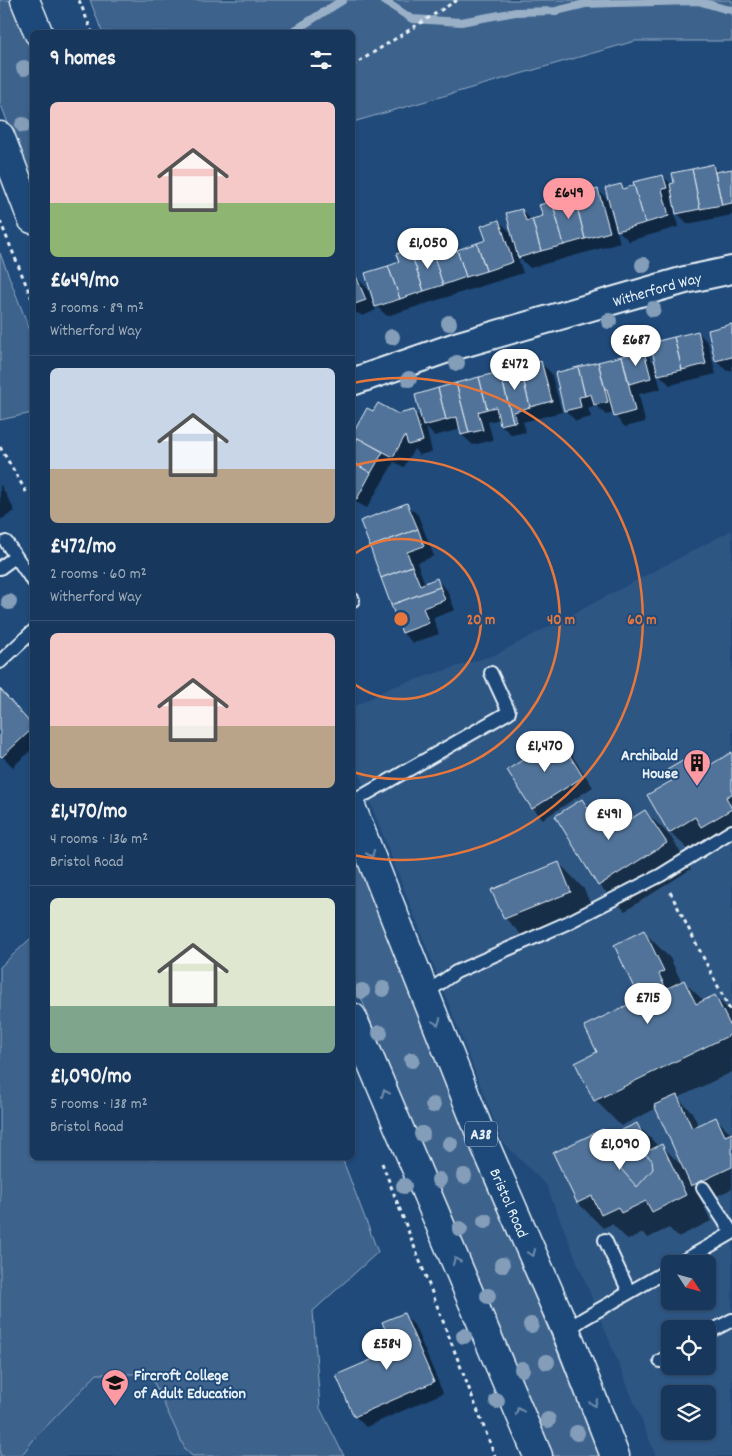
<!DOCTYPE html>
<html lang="en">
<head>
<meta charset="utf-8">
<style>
  :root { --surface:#17385c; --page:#203f62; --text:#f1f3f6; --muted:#9eacbb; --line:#365272; --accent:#ff9aa2 }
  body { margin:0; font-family:Dekko,sans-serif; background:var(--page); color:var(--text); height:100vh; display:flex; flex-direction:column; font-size:19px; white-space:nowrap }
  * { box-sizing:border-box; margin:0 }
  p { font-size:16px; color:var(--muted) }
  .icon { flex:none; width:28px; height:28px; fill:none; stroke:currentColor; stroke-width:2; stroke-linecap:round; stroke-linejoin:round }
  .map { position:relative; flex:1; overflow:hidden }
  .side { position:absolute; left:30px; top:30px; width:325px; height:1130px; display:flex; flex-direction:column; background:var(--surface); border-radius:8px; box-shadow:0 1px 4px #0004,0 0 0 1px var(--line) }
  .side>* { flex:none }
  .needle { width:32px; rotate:126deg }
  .fabs { position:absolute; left:661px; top:1255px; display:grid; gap:10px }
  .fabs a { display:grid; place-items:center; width:55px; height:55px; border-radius:8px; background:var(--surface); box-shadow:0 1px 4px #0004,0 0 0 1px var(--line); font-size:25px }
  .price { position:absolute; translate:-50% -42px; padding:0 11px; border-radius:18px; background:#fff; color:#222; font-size:16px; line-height:32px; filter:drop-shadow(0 1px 2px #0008) }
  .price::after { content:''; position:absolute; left:50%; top:30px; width:15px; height:11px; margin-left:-8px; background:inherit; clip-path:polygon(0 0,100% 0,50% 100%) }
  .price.current { background:var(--accent); color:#111 }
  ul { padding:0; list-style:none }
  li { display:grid; align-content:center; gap:10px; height:265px; padding:0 20px }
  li+li { border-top:1px solid var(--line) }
  li span { display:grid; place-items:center; height:155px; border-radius:8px; color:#555 }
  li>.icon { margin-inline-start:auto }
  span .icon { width:90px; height:90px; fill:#fffc; stroke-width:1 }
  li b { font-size:21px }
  h2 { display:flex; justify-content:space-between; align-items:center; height:60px; padding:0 20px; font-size:21px }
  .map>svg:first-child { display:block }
  .built { fill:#2e5683; fill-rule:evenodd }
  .green { fill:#3c628c; stroke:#92aac2 }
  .shadow { fill:#0007; fill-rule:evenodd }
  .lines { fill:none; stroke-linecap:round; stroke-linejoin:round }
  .stream { stroke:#9ab0c7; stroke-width:8 }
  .building { fill:#517399; stroke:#e8f1f8 }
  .lane-casing { stroke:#e8f1f8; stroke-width:16 }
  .street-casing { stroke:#e8f1f8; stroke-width:30 }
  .highway-casing { stroke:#e8f1f8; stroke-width:31 }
  .path { stroke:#e8f1f8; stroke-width:3; stroke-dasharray:4 4; stroke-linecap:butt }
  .lane { stroke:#1f4a7a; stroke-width:12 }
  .street { stroke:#1f4a7a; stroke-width:26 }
  .highway { stroke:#1f4a7a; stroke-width:28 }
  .tree { fill:#849eb9 }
  .oneway { stroke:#6f8dac }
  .ring { fill:none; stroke:#e8773b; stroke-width:2.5 }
  .labels { text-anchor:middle; stroke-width:4; stroke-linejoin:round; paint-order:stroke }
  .shield { fill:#1f4a7a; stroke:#acbfd2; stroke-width:1 }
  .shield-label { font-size:15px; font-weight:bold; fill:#e8f1f8 }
  .street-label { font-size:16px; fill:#e8f1f8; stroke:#1f4a7a }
  .poi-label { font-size:16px; font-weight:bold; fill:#e8f1f8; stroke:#1f4a7a; text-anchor:end }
  .centre { fill:#e8773b; stroke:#1f4a7a; stroke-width:2.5 }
  .ring-label { font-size:15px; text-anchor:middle; font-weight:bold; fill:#e8773b; stroke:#1f4a7a; stroke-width:4; stroke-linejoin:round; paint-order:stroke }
</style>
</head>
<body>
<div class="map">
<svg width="732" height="1456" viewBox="0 0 732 1456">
  <rect width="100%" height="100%" fill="#1f4a7a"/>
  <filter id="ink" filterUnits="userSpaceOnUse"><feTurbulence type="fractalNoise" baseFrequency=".02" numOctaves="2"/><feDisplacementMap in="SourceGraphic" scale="10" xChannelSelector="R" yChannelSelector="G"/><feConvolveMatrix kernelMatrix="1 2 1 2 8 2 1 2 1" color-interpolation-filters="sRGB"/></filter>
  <g filter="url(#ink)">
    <g class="built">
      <path d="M732,530v926h-76l-110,-271 -44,-44 -149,-383v-51l39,-20 105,-33zM670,1264h38v37h-38zM670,1329h38v37h-38zM670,1394h38v37h-38z"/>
      <polygon points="97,1374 150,1374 185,1449 192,1456 21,1456 34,1439"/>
    </g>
    <g class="green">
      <polygon points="0,0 11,0 32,54 32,187 0,102"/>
      <polygon points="90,0 732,0 732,41 635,41 353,122 352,32 102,32"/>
      <polygon points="0,253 32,336 32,413 0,420"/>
      <polygon points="352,848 600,1456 548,1456 353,978"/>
      <polygon points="32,937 32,1158 342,1158 378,1252 313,1311 320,1408 344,1456 192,1456 185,1449 150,1374 97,1374 34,1439 21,1456 0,1456 0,967"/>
    </g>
    <g class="shadow">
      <polygon points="713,165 720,173 732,170 732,215 688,224 677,213 674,199 672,200 678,227 629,241 616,228 620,243 530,268 517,255 523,273 387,316 376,306 400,263 410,251 415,256 431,251 438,257 487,241 499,221 510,232 513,243 515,243 522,210 532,221 544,217 598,190 611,203 621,185 625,189 663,176 672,185"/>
      <polygon points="356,277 367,288 376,310 363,316 355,312 352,319 352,278"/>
      <polygon points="732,325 732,370 727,371 716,361"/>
      <polygon points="698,332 708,343 716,374 670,385 656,371 661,389 639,394 645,422 625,427 615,416 614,413 606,415 597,406 588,408 591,417 576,421 565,410 556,374 644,352 657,366"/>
      <polygon points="541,363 551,373 562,412 523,422 526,432 512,435 501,425 500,419 488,422 493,440 473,445 462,435 461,429 434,436 426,427 432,452 419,455 414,449 404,467 394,462 367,508 352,500 352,450 359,439 354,434 374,413 398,416 414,412 423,420"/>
      <polygon points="0,484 15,511 0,520"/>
      <polygon points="407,505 418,515 434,556 417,563 425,584 437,580 447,590 455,610 433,618 439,634 413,643 403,633"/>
      <polygon points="0,689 32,726 32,749 13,767 0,754"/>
      <polygon points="558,739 568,749 593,787 543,819 533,808"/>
      <polygon points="732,753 732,840 722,846 713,837 690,851 670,832 675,780 691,757 703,770"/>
      <polygon points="582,800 607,826 612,833 645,811 671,837 691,869 625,911 599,885"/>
      <polygon points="559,863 584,889 596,917 530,944 505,918"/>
      <path d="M644,932l26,26 12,25 2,-1 20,19 11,-5 17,17v59l-54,26 14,14 7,15 17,-8 16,15v55l-25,11 -11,-10 15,31 -33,16 -9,-9 -21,10 -5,-5 -15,7 -16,-16 -9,4 -25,-25 24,-72 7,7 28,-13 22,22 2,-2 22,22 -26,-59 -36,18 -26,-26 -18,-37 22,-10 47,-56 -11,-10zM598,1194l-11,6v-3z"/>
      <polygon points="403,1314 414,1325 443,1393 366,1427 355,1416 396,1351"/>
    </g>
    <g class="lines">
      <g class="stream">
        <polyline points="383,0 412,19 461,22 516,12 556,11 585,4 615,3 698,1 725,9 732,10"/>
        <polyline points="292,32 343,0"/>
      </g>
    </g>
    <g class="building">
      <polygon points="713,164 722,205 700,209 692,169"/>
      <polygon points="692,169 700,209 676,214 670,184 674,183 672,173"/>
      <polygon points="732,169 732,203 722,205 715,172"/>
      <polygon points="663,175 667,188 662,189 669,216 645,223 633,182"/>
      <polygon points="621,184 623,189 634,185 645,223 617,231 605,188"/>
      <polygon points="598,189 610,232 585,239 574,195"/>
      <polygon points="574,195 585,239 564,245 552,201"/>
      <polygon points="552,201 564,245 541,251 532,219 543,216 539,205"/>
      <polygon points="522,209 526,221 532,219 541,251 518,258 506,213"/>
      <polygon points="499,220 513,262 486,271 477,243 486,240 481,226"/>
      <polygon points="477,243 486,271 466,277 457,250"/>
      <polygon points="410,249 424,291 400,299 388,266 399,262 396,254"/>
      <polygon points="432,249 443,285 424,291 412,256"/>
      <polygon points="457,250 466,277 443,285 434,257"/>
      <polygon points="388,266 400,299 375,307 365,273"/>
      <polygon points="356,276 366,300 352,305 352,277"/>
      <polygon points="732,324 732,357 715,361 708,330"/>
      <polygon points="698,331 706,364 682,370 674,337"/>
      <polygon points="674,337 682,370 658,375 650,343"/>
      <polygon points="644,351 651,378 629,384 622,356"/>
      <polygon points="622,356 635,411 614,417 607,389 605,389 598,362"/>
      <polygon points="541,361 552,401 530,407 520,367"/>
      <polygon points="598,362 608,402 594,405 591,394 585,396 578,367"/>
      <polygon points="520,367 530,407 514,412 516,422 513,422 500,372"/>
      <polygon points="578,367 585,396 579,397 581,407 564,411 555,373"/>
      <polygon points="500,372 513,422 500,425 496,407 487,409 479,377"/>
      <polygon points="479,377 487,409 478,412 483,430 469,433 456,383"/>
      <polygon points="456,383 469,433 461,435 457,417 446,420 438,388"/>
      <polygon points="438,388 446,420 423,426 415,395"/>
      <polygon points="378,403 398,414 414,410 423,441 408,445 405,436 393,457 352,435 367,408 373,411"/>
      <polygon points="358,438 383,452 371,473 352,462 352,448"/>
      <polygon points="352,462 371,473 357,499 352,496"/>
      <polygon points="407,503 418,529 370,547 360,521"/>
      <polygon points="418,529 424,546 407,552 412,566 381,578 370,547"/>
      <polygon points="412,566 420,585 437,578 440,587 391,605 381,578"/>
      <polygon points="440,587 445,600 423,608 429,623 402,633 391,605"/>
      <polygon points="0,689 32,725 32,729 2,757 0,756"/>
      <polygon points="558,737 583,777 532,809 507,770"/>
      <polygon points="732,752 732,794 726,797 732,809 701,827 695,817 669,833 647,795 673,780 667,770 691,756 700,771"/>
      <polygon points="582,799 605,835 645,810 667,843 598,886 555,816"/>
      <polygon points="559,862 571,892 504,919 491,890"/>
      <polygon points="644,930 664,971 659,974 666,989 684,980 696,1004 715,995 732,1029 732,1034 594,1101 575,1063 597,1052 584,1026 646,996 640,985 634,988 614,945"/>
      <polygon points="677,1095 692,1128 716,1117 725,1136 732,1133 732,1167 691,1186 654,1105"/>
      <polygon points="637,1123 650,1150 662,1144 686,1195 652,1212 646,1201 621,1213 618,1207 601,1215 592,1196 577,1203 553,1153 603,1129 607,1137"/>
      <polygon points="628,1139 652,1160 653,1169 637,1187 621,1169"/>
      <polygon points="404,1313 434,1382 354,1417 336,1375 394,1350 382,1322"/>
    </g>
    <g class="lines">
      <defs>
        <g id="lane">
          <polyline points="6,542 32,580"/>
          <polyline points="0,568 15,557"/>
          <polyline points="352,599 353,600"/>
          <polyline points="0,662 32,632"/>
          <polyline points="352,802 509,712 491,673"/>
          <polyline points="426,993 456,972 567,923 661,875 732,831"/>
          <polyline points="605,1240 629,1292"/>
          <polyline points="678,1264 732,1233 703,1188"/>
          <polyline points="566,1331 583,1319 670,1269"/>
          <polyline points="708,1333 732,1320"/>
          <polyline points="660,1361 670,1355"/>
        </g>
        <g id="street">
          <path id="s1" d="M352,382l107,-37 226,-65 47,-10"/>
        </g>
        <g id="highway">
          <polyline points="25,0 38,32"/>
          <polyline points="0,136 32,219"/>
          <path id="s2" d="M352,809l130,329 84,193 49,125"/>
          <polyline points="352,1017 538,1456"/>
        </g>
      </defs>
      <use href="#lane" class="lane-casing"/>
      <use href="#street" class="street-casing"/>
      <use href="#highway" class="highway-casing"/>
      <g class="path">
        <polyline points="79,0 92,32"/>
        <polyline points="352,66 457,0"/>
        <polyline points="0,221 32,299"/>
        <polyline points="0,447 28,495"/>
        <polyline points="670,892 732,1014"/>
        <polyline points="382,1163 495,1456"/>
      </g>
      <use href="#lane" class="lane"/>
      <use href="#street" class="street"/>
      <use href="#highway" class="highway"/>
    </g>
    <g class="tree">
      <circle cx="24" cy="68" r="8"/>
      <circle cx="23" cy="125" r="8"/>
      <circle cx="643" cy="265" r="8"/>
      <circle cx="653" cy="309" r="8"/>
      <circle cx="609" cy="321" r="8"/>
      <circle cx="449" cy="323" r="8"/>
      <circle cx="392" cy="337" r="8"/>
      <circle cx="457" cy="363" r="8"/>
      <circle cx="409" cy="379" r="8"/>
      <circle cx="9" cy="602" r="8"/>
      <circle cx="383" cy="989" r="8"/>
      <circle cx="362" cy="991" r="8"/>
      <circle cx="380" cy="1033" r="8"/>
      <circle cx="412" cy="1060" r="8"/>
      <circle cx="433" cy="1105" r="8"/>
      <circle cx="422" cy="1134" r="8"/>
      <circle cx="450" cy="1144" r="8"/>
      <circle cx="464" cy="1176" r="8"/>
      <circle cx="439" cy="1180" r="8"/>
      <circle cx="404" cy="1186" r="8"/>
      <circle cx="485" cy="1221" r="8"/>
      <circle cx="460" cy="1229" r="8"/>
      <circle cx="502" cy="1265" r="8"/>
      <circle cx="488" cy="1296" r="8"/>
      <circle cx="531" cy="1325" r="8"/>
      <circle cx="464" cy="1336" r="8"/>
      <circle cx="547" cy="1362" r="8"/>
      <circle cx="522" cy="1369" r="8"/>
      <circle cx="497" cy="1401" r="8"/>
      <circle cx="548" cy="1420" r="8"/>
      <circle cx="577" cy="1433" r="8"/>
    </g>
    <defs><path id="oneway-chevron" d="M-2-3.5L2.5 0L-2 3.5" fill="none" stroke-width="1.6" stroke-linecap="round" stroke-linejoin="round" transform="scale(1.25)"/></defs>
    <g class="oneway">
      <use href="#oneway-chevron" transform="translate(371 854) rotate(68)"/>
      <use href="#oneway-chevron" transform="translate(437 1022) rotate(69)"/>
      <use href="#oneway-chevron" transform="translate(385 1093) rotate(-113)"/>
      <use href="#oneway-chevron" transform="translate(532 1253) rotate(67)"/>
      <use href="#oneway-chevron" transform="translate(456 1261) rotate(-113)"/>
      <use href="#oneway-chevron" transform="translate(594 1403) rotate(69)"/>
      <use href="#oneway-chevron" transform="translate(519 1411) rotate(-113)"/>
    </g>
  </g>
  <g class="ring">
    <path d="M353 555A80 80 0 1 1 353 683"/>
    <path d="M353 466A160 160 0 1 1 353 772"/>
    <path d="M353 383A241 241 0 1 1 353 855"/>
  </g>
  <defs>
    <symbol id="building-pin" viewBox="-11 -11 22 30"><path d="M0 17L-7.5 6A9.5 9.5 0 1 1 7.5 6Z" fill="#ff9aa2" stroke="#1f4a7a"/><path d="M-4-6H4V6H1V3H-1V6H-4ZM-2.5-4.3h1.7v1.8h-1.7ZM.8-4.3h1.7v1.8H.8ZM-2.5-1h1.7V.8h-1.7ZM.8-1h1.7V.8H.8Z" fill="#111"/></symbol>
    <symbol id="university-pin" viewBox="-11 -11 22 30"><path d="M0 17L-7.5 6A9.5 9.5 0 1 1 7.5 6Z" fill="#ff9aa2" stroke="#1f4a7a"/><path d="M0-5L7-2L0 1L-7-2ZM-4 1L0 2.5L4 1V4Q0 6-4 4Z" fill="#111"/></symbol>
  </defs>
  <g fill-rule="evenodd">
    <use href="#building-pin" x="681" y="747" width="32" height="43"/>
    <use href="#university-pin" x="99" y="1367" width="32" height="43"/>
  </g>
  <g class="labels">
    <rect class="shield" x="465" y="1121.5" width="32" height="25" rx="4"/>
    <g class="shield-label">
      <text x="481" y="1139">A38</text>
    </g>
    <g class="street-label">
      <text dy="6" stroke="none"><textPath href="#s1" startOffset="319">Witherford Way</textPath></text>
      <text dy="6" stroke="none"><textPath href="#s2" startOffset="424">Bristol Road</textPath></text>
    </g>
    <g class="poi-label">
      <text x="678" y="760">Archibald<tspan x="678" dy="18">House</tspan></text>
      <text x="134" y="1380" text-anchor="start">Fircroft College<tspan x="134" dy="18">of Adult Education</tspan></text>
    </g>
  </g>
  <circle cx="401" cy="619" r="8" class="centre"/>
  <g class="ring-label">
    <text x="481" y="624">20 m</text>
    <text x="561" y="624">40 m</text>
    <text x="642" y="624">60 m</text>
  </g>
</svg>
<div class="fabs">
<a><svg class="needle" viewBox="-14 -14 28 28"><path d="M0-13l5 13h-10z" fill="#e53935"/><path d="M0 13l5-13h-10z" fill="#9eacbb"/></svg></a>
<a><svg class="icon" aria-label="locate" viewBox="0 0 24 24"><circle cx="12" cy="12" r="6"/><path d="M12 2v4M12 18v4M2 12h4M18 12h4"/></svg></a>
<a><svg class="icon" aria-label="layers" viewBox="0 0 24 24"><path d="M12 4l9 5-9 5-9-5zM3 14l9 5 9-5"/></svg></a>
</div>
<b class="price current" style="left:569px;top:220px">£649</b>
<b class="price" style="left:428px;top:270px">£1,050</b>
<b class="price" style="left:636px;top:367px">£687</b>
<b class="price" style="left:515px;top:391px">£472</b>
<b class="price" style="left:545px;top:773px">£1,470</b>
<b class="price" style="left:609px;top:841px">£491</b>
<b class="price" style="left:648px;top:1025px">£715</b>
<b class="price" style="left:620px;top:1171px">£1,090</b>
<b class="price" style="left:387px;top:1371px">£584</b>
<section class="side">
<h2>9 homes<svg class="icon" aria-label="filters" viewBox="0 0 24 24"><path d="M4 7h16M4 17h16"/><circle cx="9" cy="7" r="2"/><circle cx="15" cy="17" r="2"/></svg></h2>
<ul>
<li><span style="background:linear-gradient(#f6c9c9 65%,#8fb573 0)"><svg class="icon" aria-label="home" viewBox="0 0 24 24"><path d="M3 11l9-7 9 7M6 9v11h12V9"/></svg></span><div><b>£649/mo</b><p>3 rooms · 89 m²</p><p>Witherford Way</p></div></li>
<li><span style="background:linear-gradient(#c9d6e8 65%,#b9a48a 0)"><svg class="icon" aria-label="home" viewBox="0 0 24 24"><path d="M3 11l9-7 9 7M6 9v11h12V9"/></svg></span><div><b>£472/mo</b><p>2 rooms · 60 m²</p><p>Witherford Way</p></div></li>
<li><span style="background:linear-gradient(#f6c9c9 60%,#b9a48a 0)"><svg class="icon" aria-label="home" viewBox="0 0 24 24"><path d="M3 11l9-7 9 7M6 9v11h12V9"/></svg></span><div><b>£1,470/mo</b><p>4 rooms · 136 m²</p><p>Bristol Road</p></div></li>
<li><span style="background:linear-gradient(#dfe7d0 70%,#7fa58c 0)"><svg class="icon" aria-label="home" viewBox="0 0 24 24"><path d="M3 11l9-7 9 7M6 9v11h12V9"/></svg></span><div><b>£1,090/mo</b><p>5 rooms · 138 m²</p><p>Bristol Road</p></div></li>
</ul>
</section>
</div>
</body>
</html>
